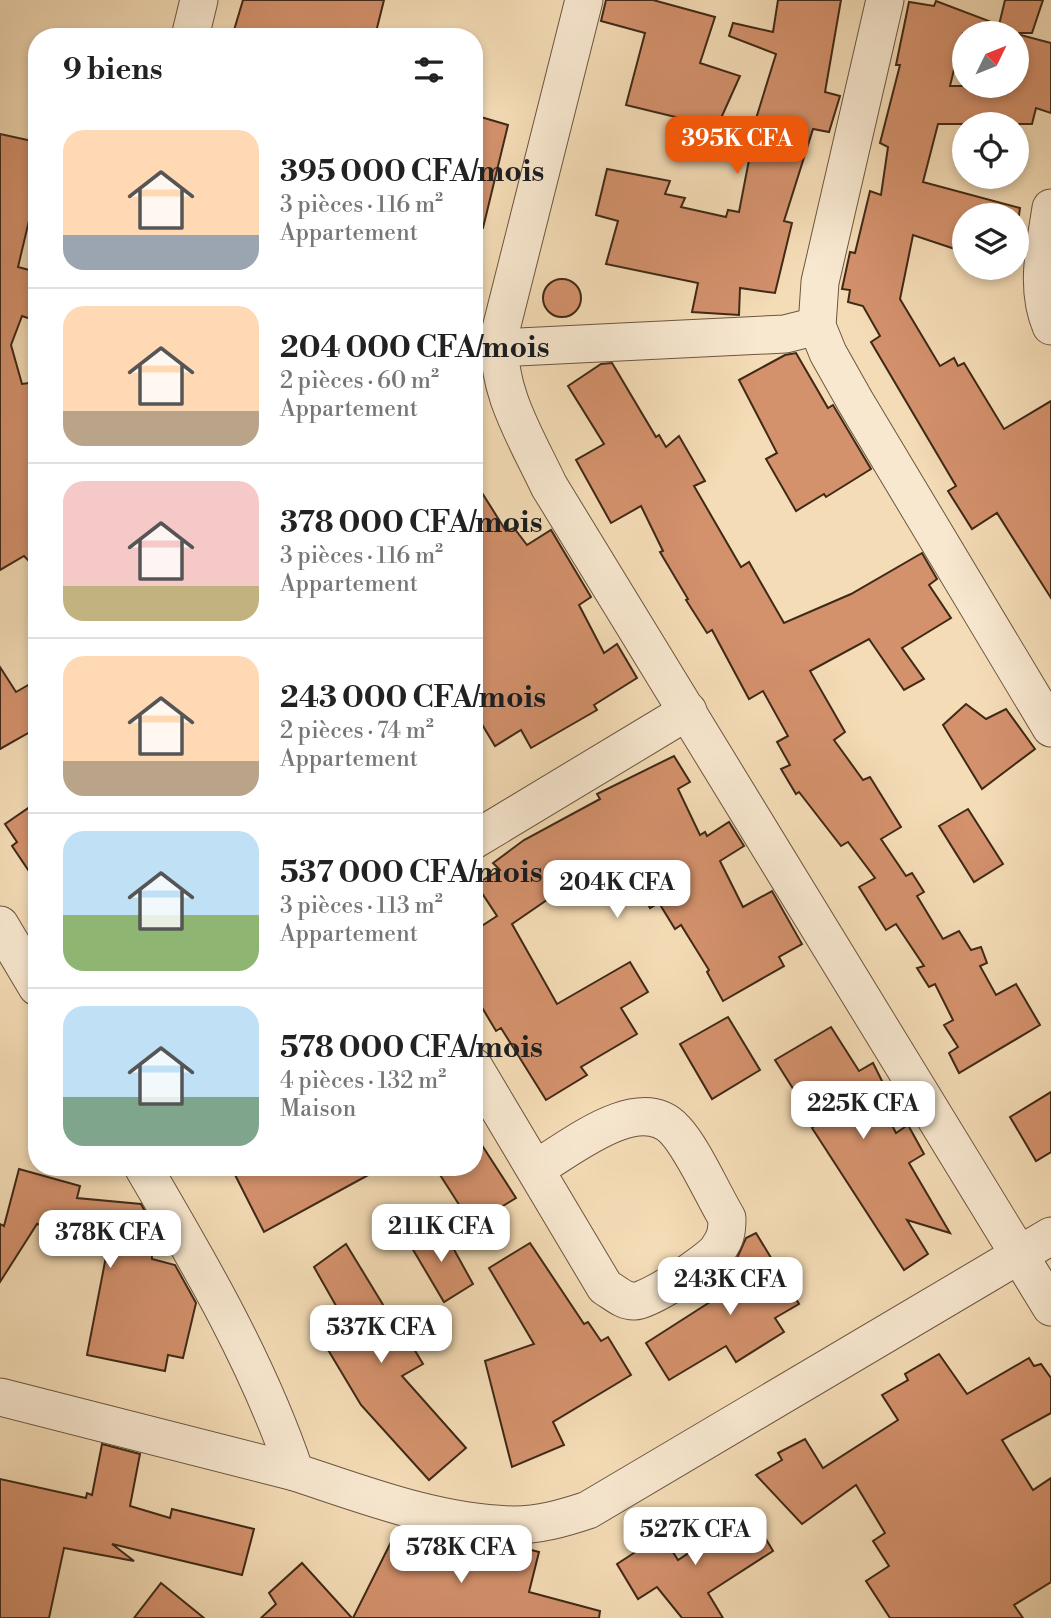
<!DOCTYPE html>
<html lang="fr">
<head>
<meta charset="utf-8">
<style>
  :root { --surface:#fff; --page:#f6f6f6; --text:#222; --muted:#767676; --line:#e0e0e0; --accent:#ea580c }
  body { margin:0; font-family:"Libre Bodoni",serif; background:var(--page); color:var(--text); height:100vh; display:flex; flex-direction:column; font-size:26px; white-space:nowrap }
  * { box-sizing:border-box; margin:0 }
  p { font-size:23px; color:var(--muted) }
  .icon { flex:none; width:38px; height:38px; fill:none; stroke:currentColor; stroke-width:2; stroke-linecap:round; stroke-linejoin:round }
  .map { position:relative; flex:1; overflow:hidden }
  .drawer { position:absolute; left:28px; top:28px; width:455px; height:1148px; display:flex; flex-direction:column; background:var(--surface); border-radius:28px; box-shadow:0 4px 10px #0003 }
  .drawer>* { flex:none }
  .needle { width:46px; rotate:47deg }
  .fabs { position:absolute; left:952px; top:21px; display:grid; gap:14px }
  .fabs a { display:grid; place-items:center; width:77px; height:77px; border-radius:50%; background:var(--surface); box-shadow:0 4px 10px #0003; font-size:35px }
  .price { position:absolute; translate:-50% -60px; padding:0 16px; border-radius:14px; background:#fff; color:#222; font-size:23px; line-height:46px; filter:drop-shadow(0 2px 4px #0008) }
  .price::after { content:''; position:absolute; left:50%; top:42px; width:21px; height:16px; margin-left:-10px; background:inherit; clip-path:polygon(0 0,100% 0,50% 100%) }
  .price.selected { background:var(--accent); color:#fff }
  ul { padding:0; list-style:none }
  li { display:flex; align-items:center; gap:21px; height:175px; padding:0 35px }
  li+li { border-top:2px solid var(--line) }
  li span { display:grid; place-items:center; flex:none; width:196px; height:140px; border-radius:21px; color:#555 }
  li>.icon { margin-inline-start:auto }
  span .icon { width:84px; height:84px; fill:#fffc; stroke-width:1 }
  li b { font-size:30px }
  h2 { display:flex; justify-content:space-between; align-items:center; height:84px; padding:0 35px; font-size:30px }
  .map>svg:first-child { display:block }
  .building { fill:#d3916c; stroke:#3f2917; stroke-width:2 }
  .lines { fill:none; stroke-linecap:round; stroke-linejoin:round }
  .minor-casing { stroke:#6c563f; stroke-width:39 }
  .minor { stroke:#f8e8d0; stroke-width:37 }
</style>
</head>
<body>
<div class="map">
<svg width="1051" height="1618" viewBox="0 0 1051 1618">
  <rect width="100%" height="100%" fill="#f4dcb6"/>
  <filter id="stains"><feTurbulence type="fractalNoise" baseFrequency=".00286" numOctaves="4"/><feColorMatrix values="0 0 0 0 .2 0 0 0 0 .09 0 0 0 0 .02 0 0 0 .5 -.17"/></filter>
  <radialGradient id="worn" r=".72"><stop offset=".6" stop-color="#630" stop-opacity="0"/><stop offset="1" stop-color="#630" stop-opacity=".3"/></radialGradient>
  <g class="building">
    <polygon points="243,0 384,0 375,36 346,29 344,37 232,37"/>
    <polygon points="606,0 653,0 715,17 700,63 740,76 717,127 626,105 645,33 601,21"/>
    <polygon points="778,0 841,0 825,92 840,96 829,132 813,129 784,221 792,223 775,293 740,288 739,315 692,312 698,283 606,264 618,221 596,215 607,169 670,181 665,194 685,198 681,207 726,217 728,210 739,212 753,139 750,138 776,54 729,36 733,23 773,32"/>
    <polygon points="1005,0 1043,0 1032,33 963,33 950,86 1017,86 1017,34 1051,43 1051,113 1036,108 1032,124 938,124 923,182 1020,208 1019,215 964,215 964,252 913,235 900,299 940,366 954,358 958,366 964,363 1004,429 1051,401 1051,598 997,513 972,529 948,491 956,486 871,342 880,336 863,306 848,302 850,290 842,289 850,252 855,253 870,191 881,195 888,147 880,143 900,65 896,65 909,2 934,6 936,1 999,25"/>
    <polygon points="474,115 508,125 483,228 474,227"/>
    <polygon points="0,134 37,142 37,187 18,267 37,272 37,321 22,316 11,345 22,384 37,382 37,569 24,556 0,570"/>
    <circle cx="562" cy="298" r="19"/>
    <polygon points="796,353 828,408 833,405 871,469 826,497 824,494 796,511 766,459 777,453 739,380 785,355"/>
    <polygon points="612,363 656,437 659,435 666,447 679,436 705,481 694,486 741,567 749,562 784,623 851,594 922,553 937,579 929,585 951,618 902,648 924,679 904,690 869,639 810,671 845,732 834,740 863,780 870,777 901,827 881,839 906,876 912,873 924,892 917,896 943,939 959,931 971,950 981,947 987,963 980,966 996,995 1016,984 1040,1025 959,1073 949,1053 958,1047 944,1025 953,1020 935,984 929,987 917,968 924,966 896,924 886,930 859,887 875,878 848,842 841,846 799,792 796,794 781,769 790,765 777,742 788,736 763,691 749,699 712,630 707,633 686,600 688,599 660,552 663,551 641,506 611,523 576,460 604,444 568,386 601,364"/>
    <polygon points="474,480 506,531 514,528 527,545 551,530 591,597 579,605 604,653 617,644 637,678 594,705 597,710 531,748 521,730 495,746 474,711"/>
    <polygon points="0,667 16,692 37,680 37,728 0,749"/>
    <polygon points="966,704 986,719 1006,709 1035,749 982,789 943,725"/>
    <polygon points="674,756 690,782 678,789 700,835 705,832 707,836 729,822 744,846 720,861 743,907 772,891 802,944 779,957 784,966 723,1001 707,972 709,970 681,925 675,929 659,903 650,908 632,871 592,891 588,884 564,898 560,891 512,924 557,1004 630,962 648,992 621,1008 637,1034 581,1067 587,1075 546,1100 501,1028 496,1031 474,994 474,931 497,916 476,884 500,870 493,863 524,840 600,799 597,794"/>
    <polygon points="37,802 37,883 12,846 17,842 5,824"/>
    <polygon points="968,809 1003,864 974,882 939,826"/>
    <polygon points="728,1017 760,1070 712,1099 680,1044"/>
    <polygon points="831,1027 859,1071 873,1063 882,1081 873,1088 896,1133 908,1125 924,1154 909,1163 950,1233 907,1220 928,1254 904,1270 812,1128 816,1125 775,1060"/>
    <polygon points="1051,1092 1051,1152 1036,1161 1010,1117"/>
    <polygon points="474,1133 516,1198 472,1225 435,1167 474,1167"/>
    <polygon points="231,1167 383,1167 264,1232"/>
    <polygon points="19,1169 80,1186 77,1198 141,1204 151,1222 152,1259 175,1265 196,1303 183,1358 168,1355 165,1371 87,1355 109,1241 37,1224 0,1282 0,1224 4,1226"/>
    <polygon points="441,1226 473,1284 444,1302 409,1243"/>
    <polygon points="756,1233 799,1304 775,1318 784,1332 736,1362 726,1346 669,1380 646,1343 749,1277 737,1258 746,1238"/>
    <polygon points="530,1243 584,1324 588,1322 601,1341 608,1337 631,1375 553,1422 564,1445 512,1467 485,1361 534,1344 489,1268"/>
    <polygon points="346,1244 396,1326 399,1324 423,1364 402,1376 466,1448 429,1480 361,1405 315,1328 339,1311 314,1267"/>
    <polygon points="939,1354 967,1394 1029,1358 1034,1366 1041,1364 1051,1378 1051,1413 1002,1440 1033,1490 1051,1478 1051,1582 1014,1605 1023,1618 890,1618 866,1581 889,1566 873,1541 885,1533 856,1485 802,1524 756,1475 782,1460 778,1453 805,1439 823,1468 898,1420 882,1395 908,1380 905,1374"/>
    <polygon points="102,1444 140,1454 130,1506 170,1518 172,1509 254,1529 242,1575 112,1544 134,1561 64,1548 49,1618 0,1618 0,1479 86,1498 87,1493 92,1495"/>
    <polygon points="750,1512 773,1551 708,1593 723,1618 682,1618 657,1587 638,1599 617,1564 640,1549 637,1543 659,1530 678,1560"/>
    <polygon points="429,1535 493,1550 488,1545 516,1546 539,1552 529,1592 600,1611 599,1618 353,1618 391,1542 421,1556"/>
    <polygon points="302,1563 352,1618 261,1618 276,1604 269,1593"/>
    <polygon points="161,1583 204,1618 134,1618"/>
  </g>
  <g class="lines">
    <defs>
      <g id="minor">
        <path d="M584,0l-84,333c-5,57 26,104 49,153l502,821"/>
        <polyline points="885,0 820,282 817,326 828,353 855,401 1051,728"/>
        <polyline points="190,37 199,0"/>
        <path d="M1051,208c-6,40 -16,80 0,118"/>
        <polyline points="499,348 785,334 817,326"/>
        <polyline points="474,840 688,711"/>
        <polyline points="0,925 37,987"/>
        <path d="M474,1067l131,220c9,5 19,15 30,14 14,0 75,-40 83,-52 8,-11 9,-18 9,-31 -15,-25 -34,-69 -52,-88 -35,-39 -104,18 -138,38"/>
        <path d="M143,1167c58,99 115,196 152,305 69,23 145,52 219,53 26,0 50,-7 74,-15l463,-274"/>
        <polyline points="0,1397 295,1472"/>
      </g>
    </defs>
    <use href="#minor" class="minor-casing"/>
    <use href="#minor" class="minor"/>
  </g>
  <rect width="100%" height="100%" filter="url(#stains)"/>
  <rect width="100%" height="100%" fill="url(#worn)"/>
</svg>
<div class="fabs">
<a><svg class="needle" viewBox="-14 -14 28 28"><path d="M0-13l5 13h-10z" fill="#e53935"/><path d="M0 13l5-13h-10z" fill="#767676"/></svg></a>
<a><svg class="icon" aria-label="locate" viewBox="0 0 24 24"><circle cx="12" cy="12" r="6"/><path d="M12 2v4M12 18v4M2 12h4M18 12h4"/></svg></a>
<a><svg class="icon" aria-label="layers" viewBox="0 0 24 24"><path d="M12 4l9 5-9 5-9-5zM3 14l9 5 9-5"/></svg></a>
</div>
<b class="price selected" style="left:737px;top:176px">395K CFA</b>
<b class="price" style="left:617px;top:920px">204K CFA</b>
<b class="price" style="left:863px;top:1141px">225K CFA</b>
<b class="price" style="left:441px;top:1264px">211K CFA</b>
<b class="price" style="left:110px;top:1270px">378K CFA</b>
<b class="price" style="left:730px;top:1317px">243K CFA</b>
<b class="price" style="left:381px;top:1365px">537K CFA</b>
<b class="price" style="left:695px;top:1567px">527K CFA</b>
<b class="price" style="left:461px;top:1585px">578K CFA</b>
<section class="drawer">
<h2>9 biens<svg class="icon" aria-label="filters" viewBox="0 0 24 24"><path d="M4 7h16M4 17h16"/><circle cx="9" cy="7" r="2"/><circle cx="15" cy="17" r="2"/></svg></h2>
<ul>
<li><span style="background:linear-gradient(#ffd9b3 75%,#9aa5b1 0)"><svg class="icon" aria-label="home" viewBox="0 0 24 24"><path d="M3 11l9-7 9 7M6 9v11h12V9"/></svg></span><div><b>395 000 CFA/mois</b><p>3 pièces · 116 m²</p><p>Appartement</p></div></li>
<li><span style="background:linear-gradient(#ffd9b3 75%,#b9a48a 0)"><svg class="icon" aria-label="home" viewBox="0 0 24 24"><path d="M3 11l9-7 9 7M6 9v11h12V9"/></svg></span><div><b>204 000 CFA/mois</b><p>2 pièces · 60 m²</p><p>Appartement</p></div></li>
<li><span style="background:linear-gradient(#f6c9c9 75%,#c2b280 0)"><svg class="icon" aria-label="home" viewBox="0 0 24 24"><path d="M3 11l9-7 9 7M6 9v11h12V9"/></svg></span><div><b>378 000 CFA/mois</b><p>3 pièces · 116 m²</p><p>Appartement</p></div></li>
<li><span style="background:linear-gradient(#ffd9b3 75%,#b9a48a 0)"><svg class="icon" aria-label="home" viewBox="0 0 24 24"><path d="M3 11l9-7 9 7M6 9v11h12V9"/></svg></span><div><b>243 000 CFA/mois</b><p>2 pièces · 74 m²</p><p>Appartement</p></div></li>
<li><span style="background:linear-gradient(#bfe0f5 60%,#8fb573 0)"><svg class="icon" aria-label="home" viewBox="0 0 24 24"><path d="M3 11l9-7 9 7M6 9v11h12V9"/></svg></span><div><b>537 000 CFA/mois</b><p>3 pièces · 113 m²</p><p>Appartement</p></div></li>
<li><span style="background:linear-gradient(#bfe0f5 65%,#7fa58c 0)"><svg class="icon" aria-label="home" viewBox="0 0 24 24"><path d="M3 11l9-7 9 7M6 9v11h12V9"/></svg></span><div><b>578 000 CFA/mois</b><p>4 pièces · 132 m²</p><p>Maison</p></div></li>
</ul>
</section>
</div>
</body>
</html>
